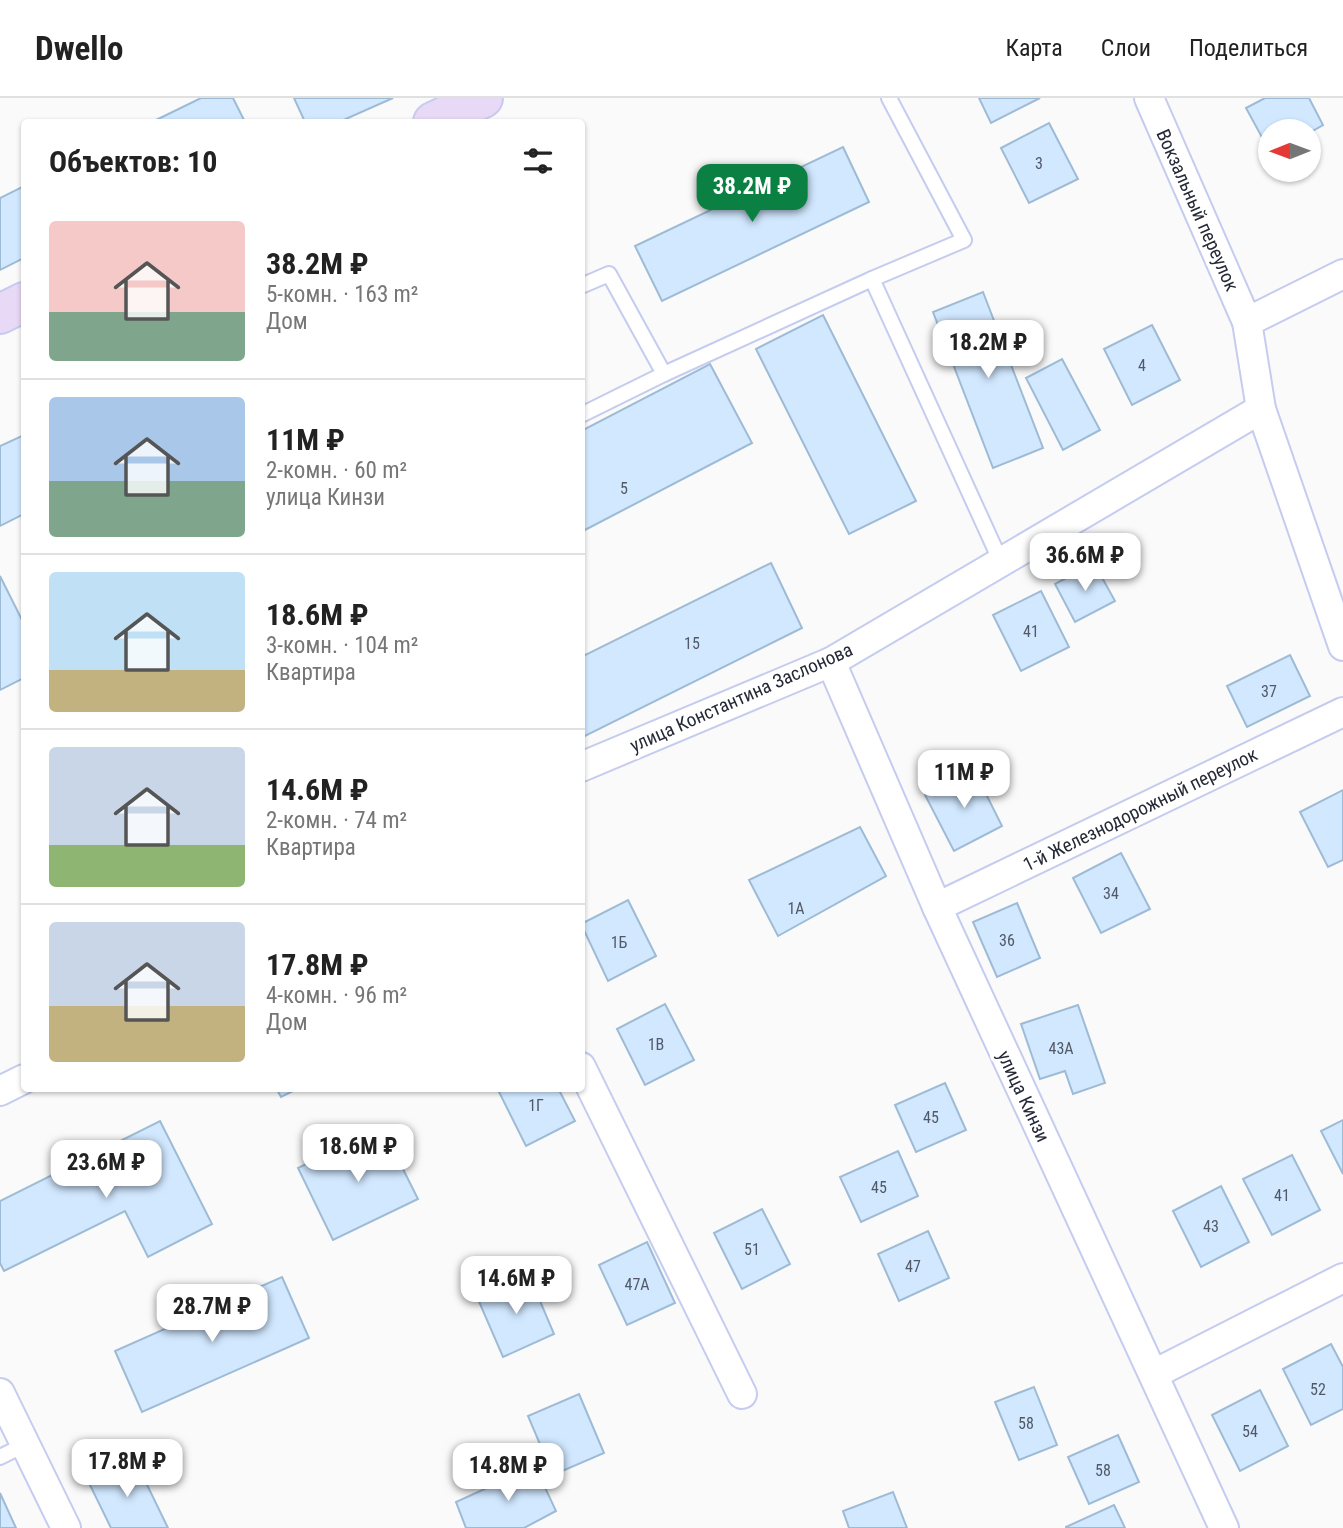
<!DOCTYPE html>
<html lang="ru">
<head>
<meta charset="utf-8">
<style>
  :root { --surface:#fff; --page:#f6f6f6; --text:#222; --muted:#767676; --line:#e0e0e0; --accent:#0b8043 }
  body { margin:0; font-family:"Roboto Condensed",sans-serif; background:var(--page); color:var(--text); height:100vh; display:flex; flex-direction:column; font-size:26px; white-space:nowrap }
  * { box-sizing:border-box; margin:0 }
  p { font-size:23px; color:var(--muted) }
  .icon { flex:none; width:38px; height:38px; fill:none; stroke:currentColor; stroke-width:2; stroke-linecap:round; stroke-linejoin:round }
  .map { position:relative; flex:1; overflow:hidden }
  .details { position:absolute; left:21px; top:21px; width:564px; height:973px; display:flex; flex-direction:column; background:var(--surface); border-radius:7px; box-shadow:0 2px 5px #0004 }
  .details>* { flex:none }
  .needle { width:46px; rotate:269deg }
  .buttons { position:absolute; left:1258px; top:21px; display:grid; gap:14px }
  .buttons a { display:grid; place-items:center; width:63px; height:63px; border-radius:50%; background:var(--surface); box-shadow:0 2px 5px #0004; font-size:35px }
  .price { position:absolute; translate:-50% -60px; padding:0 16px; border-radius:14px; background:#fff; color:#222; font-size:23px; line-height:46px; filter:drop-shadow(0 2px 4px #0008) }
  .price::after { content:''; position:absolute; left:50%; top:42px; width:21px; height:16px; margin-left:-10px; background:inherit; clip-path:polygon(0 0,100% 0,50% 100%) }
  .price.current { background:var(--accent); color:#fff }
  ul { padding:0; list-style:none }
  li { display:flex; align-items:center; gap:21px; height:175px; padding:0 28px }
  li+li { border-top:2px solid var(--line) }
  li span { display:grid; place-items:center; flex:none; width:196px; height:140px; border-radius:7px; color:#555 }
  li>.icon { margin-inline-start:auto }
  span .icon { width:84px; height:84px; fill:#fffc; stroke-width:1 }
  li b { font-size:30px }
  h2 { display:flex; justify-content:space-between; align-items:center; height:84px; padding:0 28px; font-size:30px }
  header { display:flex; align-items:center; gap:42px; box-sizing:border-box; height:98px; padding:0 35px; background:var(--surface); border-bottom:2px solid var(--line) }
  header strong { font-size:33px }
  nav { display:flex; gap:38px; margin-inline-start:auto; font-size:24px }
  .map>svg:first-child { display:block }
  .building { fill:#d1e8ff; stroke:#9ebbd6; stroke-width:2 }
  .lines { fill:none; stroke-linecap:round; stroke-linejoin:round }
  .service-casing { stroke:#c5ccef; stroke-width:18 }
  .minor-casing { stroke:#c5ccef; stroke-width:32 }
  .secondary-casing { stroke:#c5ccef; stroke-width:42 }
  .service { stroke:#fff; stroke-width:14 }
  .minor { stroke:#fff; stroke-width:28 }
  .secondary { stroke:#e8d9f6; stroke-width:38 }
  .labels { text-anchor:middle; stroke-width:7; stroke-linejoin:round; paint-order:stroke }
  .number-label { font-size:16px; fill:#515968 }
  .street-label { font-size:19px; fill:#262936; stroke:#fff }
</style>
</head>
<body>
<header>
<strong>Dwello</strong>
<nav><a>Карта</a><a>Слои</a><a>Поделиться</a></nav>
</header>
<div class="map">
<svg width="1343" height="1430" viewBox="0 0 1343 1430">
  <rect width="100%" height="100%" fill="#fafafa"/>
  <g class="building">
    <polygon points="201,0 233,0 245,24 152,24"/>
    <polygon points="294,0 393,0 339,24 305,24"/>
    <polygon points="979,0 1040,0 991,25"/>
    <polygon points="1265,0 1309,0 1323,27 1309,35 1270,33 1270,54 1246,10"/>
    <polygon points="1049,25 1078,81 1029,105 1001,50"/>
    <polygon points="843,49 869,104 662,203 635,148"/>
    <polygon points="24,88 24,160 0,172 0,100"/>
    <polygon points="983,194 1043,350 993,370 933,214"/>
    <polygon points="823,217 916,403 849,436 756,251"/>
    <polygon points="1152,227 1180,282 1132,307 1104,251"/>
    <polygon points="1062,261 1100,332 1063,352 1026,280"/>
    <polygon points="710,266 752,345 581,434 581,333"/>
    <polygon points="24,337 24,416 0,428 0,348"/>
    <polygon points="771,465 802,530 581,640 581,559"/>
    <polygon points="1094,465 1115,503 1075,524 1055,486"/>
    <polygon points="0,478 24,526 24,580 0,592"/>
    <polygon points="1041,493 1069,549 1021,573 993,517"/>
    <polygon points="1290,557 1310,598 1247,629 1227,588"/>
    <polygon points="974,672 1002,728 954,753 925,697"/>
    <polygon points="1343,692 1343,762 1328,769 1300,714"/>
    <polygon points="860,729 886,778 778,838 749,782"/>
    <polygon points="1121,755 1150,811 1101,835 1073,780"/>
    <polygon points="628,802 656,858 608,883 581,826"/>
    <polygon points="1017,805 1040,860 997,879 973,824"/>
    <polygon points="665,906 694,962 645,987 617,931"/>
    <polygon points="1078,907 1105,985 1073,996 1065,973 1040,981 1021,926"/>
    <polygon points="945,985 966,1032 916,1054 895,1007"/>
    <polygon points="276,990 299,990 281,999"/>
    <polygon points="500,990 558,990 575,1023 526,1048 498,992"/>
    <polygon points="1343,1022 1343,1076 1321,1033"/>
    <polygon points="160,1023 212,1126 148,1159 125,1113 4,1173 0,1165 0,1103"/>
    <polygon points="382,1029 418,1101 333,1142 298,1070"/>
    <polygon points="898,1053 918,1098 861,1124 840,1079"/>
    <polygon points="1292,1057 1320,1112 1272,1137 1243,1081"/>
    <polygon points="1221,1088 1249,1144 1201,1169 1173,1113"/>
    <polygon points="762,1111 790,1166 742,1191 714,1135"/>
    <polygon points="928,1133 949,1180 899,1203 878,1156"/>
    <polygon points="647,1144 675,1205 627,1227 599,1167"/>
    <polygon points="529,1177 554,1236 503,1259 477,1199"/>
    <polygon points="282,1179 309,1240 142,1314 115,1253"/>
    <polygon points="1331,1246 1343,1269 1343,1311 1311,1327 1283,1271"/>
    <polygon points="1034,1289 1057,1347 1019,1362 995,1304"/>
    <polygon points="1260,1292 1288,1348 1240,1373 1212,1317"/>
    <polygon points="579,1296 604,1355 553,1377 528,1318"/>
    <polygon points="1118,1337 1139,1384 1089,1406 1068,1359"/>
    <polygon points="135,1362 168,1430 111,1430 89,1385"/>
    <polygon points="535,1368 556,1413 524,1430 466,1430 456,1404"/>
    <polygon points="893,1394 907,1430 849,1430 843,1413"/>
    <polygon points="0,1395 16,1430 0,1430"/>
    <polygon points="1114,1407 1125,1430 1066,1430 1066,1429"/>
  </g>
  <g class="lines">
    <defs>
      <g id="service">
        <polyline points="889,0 964,142 872,181 1001,464"/>
        <polyline points="581,188 609,176 664,276 581,317"/>
        <polyline points="664,276 872,181"/>
        <polyline points="0,1359 24,1347"/>
      </g>
      <g id="minor">
        <polyline points="1149,0 1247,224 1261,311 1343,548"/>
        <polyline points="1247,224 1343,176"/>
        <polyline points="831,564 937,809 1224,1430"/>
        <polyline points="581,669 831,564 1261,311"/>
        <polyline points="937,809 1343,614"/>
        <polyline points="581,969 742,1296"/>
        <polyline points="0,993 24,981"/>
        <polyline points="1154,1276 1343,1180"/>
        <polyline points="0,1295 66,1430"/>
      </g>
      <g id="secondary">
        <polyline points="433,24 483,0"/>
        <polyline points="0,216 24,204"/>
      </g>
    </defs>
    <use href="#service" class="service-casing"/>
    <use href="#minor" class="minor-casing"/>
    <use href="#secondary" class="secondary-casing"/>
    <use href="#service" class="service"/>
    <use href="#minor" class="minor"/>
    <use href="#secondary" class="secondary"/>
  </g>
  <g class="labels">
    <g class="number-label">
      <text x="1039" y="71">3</text>
      <text x="1142" y="273">4</text>
      <text x="624" y="396">5</text>
      <text x="1031" y="539">41</text>
      <text x="692" y="551">15</text>
      <text x="1269" y="599">37</text>
      <text x="1111" y="801">34</text>
      <text x="796" y="816">1А</text>
      <text x="1007" y="848">36</text>
      <text x="619" y="850">1Б</text>
      <text x="656" y="952">1В</text>
      <text x="1061" y="956">43А</text>
      <text x="536" y="1013">1Г</text>
      <text x="931" y="1025">45</text>
      <text x="879" y="1095">45</text>
      <text x="1282" y="1103">41</text>
      <text x="1211" y="1134">43</text>
      <text x="752" y="1157">51</text>
      <text x="913" y="1174">47</text>
      <text x="637" y="1192">47А</text>
      <text x="1318" y="1297">52</text>
      <text x="1026" y="1331">58</text>
      <text x="1250" y="1339">54</text>
      <text x="1103" y="1378">58</text>
    </g>
    <g class="street-label">
      <text transform="translate(1198 112) rotate(66)" y="7">Вокзальный переулок</text>
      <text transform="translate(741 599) rotate(-24)" y="7">улица Константина Заслонова</text>
      <text transform="translate(1140 711) rotate(-26)" y="7">1-й Железнодорожный переулок</text>
      <text transform="translate(1024 998) rotate(65)" y="7">улица Кинзи</text>
    </g>
  </g>
</svg>
<div class="buttons">
<a><svg class="needle" viewBox="-14 -14 28 28"><path d="M0-13l5 13h-10z" fill="#e53935"/><path d="M0 13l5-13h-10z" fill="#767676"/></svg></a>
</div>
<b class="price current" style="left:752px;top:126px">38.2M ₽</b>
<b class="price" style="left:988px;top:282px">18.2M ₽</b>
<b class="price" style="left:1085px;top:495px">36.6M ₽</b>
<b class="price" style="left:964px;top:712px">11M ₽</b>
<b class="price" style="left:358px;top:1086px">18.6M ₽</b>
<b class="price" style="left:106px;top:1102px">23.6M ₽</b>
<b class="price" style="left:516px;top:1218px">14.6M ₽</b>
<b class="price" style="left:212px;top:1246px">28.7M ₽</b>
<b class="price" style="left:127px;top:1401px">17.8M ₽</b>
<b class="price" style="left:508px;top:1405px">14.8M ₽</b>
<section class="details">
<h2>Объектов: 10<svg class="icon" aria-label="filters" viewBox="0 0 24 24"><path d="M4 7h16M4 17h16"/><circle cx="9" cy="7" r="2"/><circle cx="15" cy="17" r="2"/></svg></h2>
<ul>
<li><span style="background:linear-gradient(#f6c9c9 65%,#7fa58c 0)"><svg class="icon" aria-label="home" viewBox="0 0 24 24"><path d="M3 11l9-7 9 7M6 9v11h12V9"/></svg></span><div><b>38.2M ₽</b><p>5-комн. · 163 m²</p><p>Дом</p></div></li>
<li><span style="background:linear-gradient(#a9c7e8 60%,#7fa58c 0)"><svg class="icon" aria-label="home" viewBox="0 0 24 24"><path d="M3 11l9-7 9 7M6 9v11h12V9"/></svg></span><div><b>11M ₽</b><p>2-комн. · 60 m²</p><p>улица Кинзи</p></div></li>
<li><span style="background:linear-gradient(#bfe0f5 70%,#c2b280 0)"><svg class="icon" aria-label="home" viewBox="0 0 24 24"><path d="M3 11l9-7 9 7M6 9v11h12V9"/></svg></span><div><b>18.6M ₽</b><p>3-комн. · 104 m²</p><p>Квартира</p></div></li>
<li><span style="background:linear-gradient(#c9d6e8 70%,#8fb573 0)"><svg class="icon" aria-label="home" viewBox="0 0 24 24"><path d="M3 11l9-7 9 7M6 9v11h12V9"/></svg></span><div><b>14.6M ₽</b><p>2-комн. · 74 m²</p><p>Квартира</p></div></li>
<li><span style="background:linear-gradient(#c9d6e8 60%,#c2b280 0)"><svg class="icon" aria-label="home" viewBox="0 0 24 24"><path d="M3 11l9-7 9 7M6 9v11h12V9"/></svg></span><div><b>17.8M ₽</b><p>4-комн. · 96 m²</p><p>Дом</p></div></li>
</ul>
</section>
</div>
</body>
</html>
